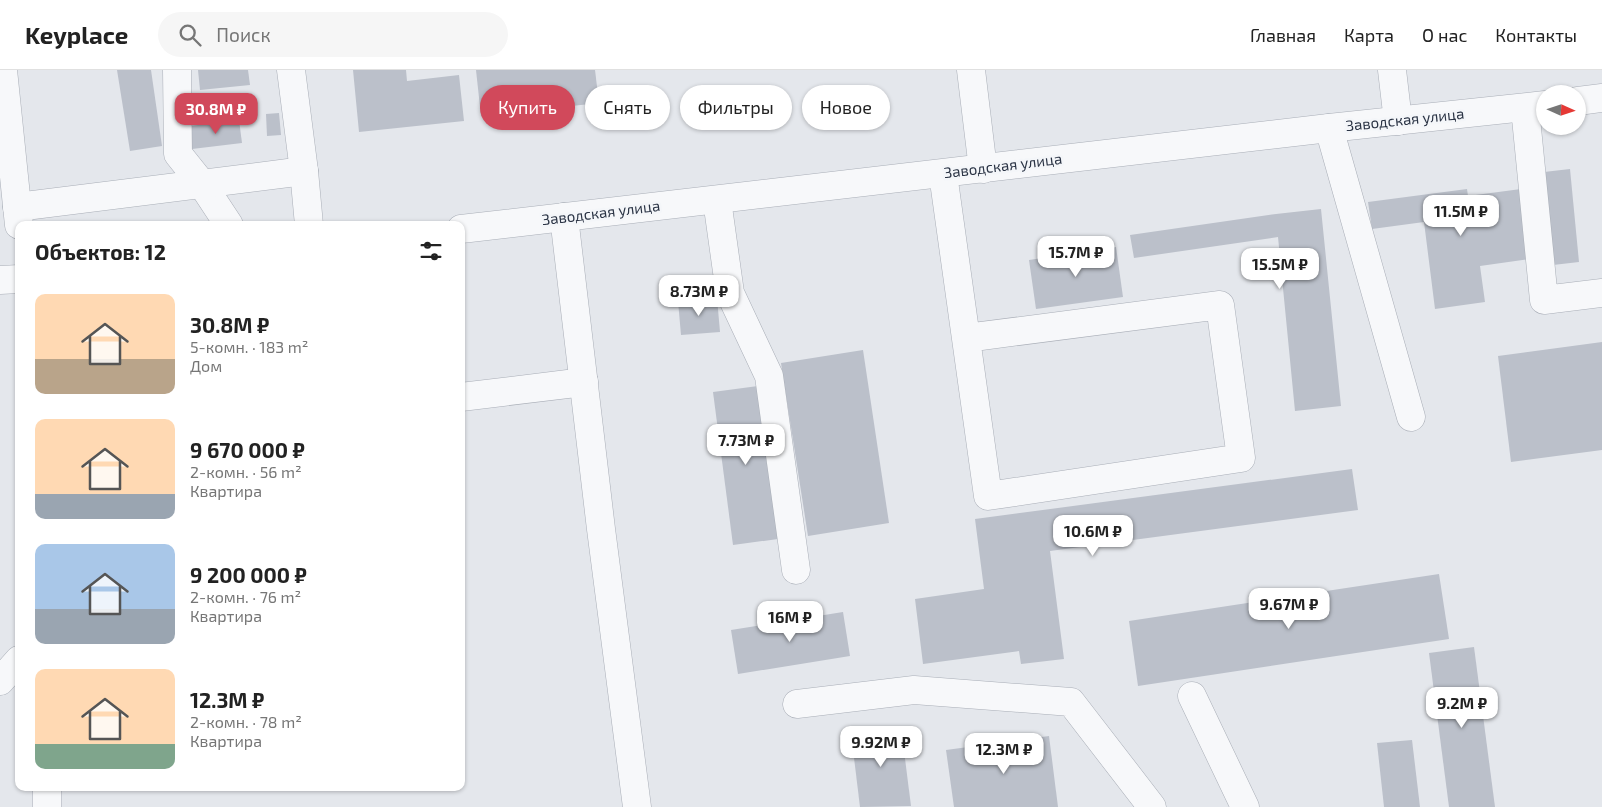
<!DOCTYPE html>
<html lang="ru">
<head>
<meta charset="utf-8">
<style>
  :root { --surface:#fff; --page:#f6f6f6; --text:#222; --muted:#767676; --line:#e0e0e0; --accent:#d1495b }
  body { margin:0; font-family:"Exo 2",sans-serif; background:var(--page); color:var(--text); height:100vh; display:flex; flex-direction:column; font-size:19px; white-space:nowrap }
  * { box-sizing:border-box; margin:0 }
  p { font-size:16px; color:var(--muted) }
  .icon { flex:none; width:28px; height:28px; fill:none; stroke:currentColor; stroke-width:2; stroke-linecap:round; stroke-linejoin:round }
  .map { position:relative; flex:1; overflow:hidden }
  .details { position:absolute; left:15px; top:151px; width:450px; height:570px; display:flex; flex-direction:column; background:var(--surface); border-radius:10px; box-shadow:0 1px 4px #0004 }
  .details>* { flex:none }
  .banner { position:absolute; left:480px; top:15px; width:475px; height:45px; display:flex; gap:10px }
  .needle { width:32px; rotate:93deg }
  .buttons { position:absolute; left:1536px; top:15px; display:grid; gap:10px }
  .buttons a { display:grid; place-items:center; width:50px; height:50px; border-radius:50%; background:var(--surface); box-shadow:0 1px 4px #0004; font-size:25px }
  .price { position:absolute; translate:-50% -42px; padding:0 11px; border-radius:10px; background:#fff; color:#222; font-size:16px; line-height:32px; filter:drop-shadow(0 1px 2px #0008) }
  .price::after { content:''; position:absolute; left:50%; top:30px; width:15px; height:11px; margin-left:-8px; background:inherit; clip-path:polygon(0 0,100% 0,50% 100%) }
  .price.active { background:var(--accent); color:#fff }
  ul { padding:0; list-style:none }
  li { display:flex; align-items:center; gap:15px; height:125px; padding:0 20px }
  li span { display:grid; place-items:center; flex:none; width:140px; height:100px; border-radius:10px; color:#555 }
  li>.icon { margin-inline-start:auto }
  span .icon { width:60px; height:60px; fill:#fffc; stroke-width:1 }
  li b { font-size:21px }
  h2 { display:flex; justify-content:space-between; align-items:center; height:60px; padding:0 20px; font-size:21px }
  .tag { padding:0 18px; border-radius:22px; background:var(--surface); box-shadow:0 1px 4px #0004; font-size:18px; line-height:45px }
  .tag.active { background:var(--accent); color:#fff }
  header { display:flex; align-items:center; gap:30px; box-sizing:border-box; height:70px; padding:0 25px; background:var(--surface); border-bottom:1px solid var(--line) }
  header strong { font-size:24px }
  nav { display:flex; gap:28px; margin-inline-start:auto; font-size:18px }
  .search { width:350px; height:45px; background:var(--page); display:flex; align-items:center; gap:12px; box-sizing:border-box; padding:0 18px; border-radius:28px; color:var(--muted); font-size:19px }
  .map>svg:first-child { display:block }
  .building { fill:#bbc0ca }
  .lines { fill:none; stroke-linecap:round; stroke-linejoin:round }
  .minor-casing { stroke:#a9aeb7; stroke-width:29 }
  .minor { stroke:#f7f8fa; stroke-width:28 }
  .labels { text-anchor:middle; stroke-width:5; stroke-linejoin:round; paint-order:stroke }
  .street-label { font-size:15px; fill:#2b3445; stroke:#f4f6f9 }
</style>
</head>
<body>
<header>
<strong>Keyplace</strong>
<div class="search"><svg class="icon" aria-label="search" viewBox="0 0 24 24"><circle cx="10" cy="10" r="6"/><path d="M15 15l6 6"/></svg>Поиск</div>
<nav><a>Главная</a><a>Карта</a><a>О нас</a><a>Контакты</a></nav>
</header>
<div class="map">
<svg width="1602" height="737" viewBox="0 0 1602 737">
  <rect width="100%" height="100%" fill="#e4e7ec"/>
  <g class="building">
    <polygon points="117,0 151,0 162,76 130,81"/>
    <polygon points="198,0 248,0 250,15 200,20"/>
    <polygon points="353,0 406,0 407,11 459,5 464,51 359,62"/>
    <polygon points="476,0 595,0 599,33 481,46"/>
    <polygon points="279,43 281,65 267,66 266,44"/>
    <polygon points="239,50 242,73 192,79 190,56"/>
    <polygon points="1570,99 1579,192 1553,195 1544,102"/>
    <polygon points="1467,119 1468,126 1521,119 1530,189 1480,196 1485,232 1435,239 1424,152 1372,159 1368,132"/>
    <polygon points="1321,139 1341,336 1295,341 1278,167 1134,188 1130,165 1276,144"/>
    <polygon points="1116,177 1123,227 1036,239 1029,190"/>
    <polygon points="717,228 720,262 681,265 678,231"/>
    <polygon points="1602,272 1602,380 1511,392 1498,286"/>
    <polygon points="863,280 889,453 808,466 781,293"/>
    <polygon points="758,316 778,469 733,475 713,322"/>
    <polygon points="1352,399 1358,440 1050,481 1064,589 1021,594 1019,581 923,594 915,529 984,519 975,449"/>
    <polygon points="1439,504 1449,569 1138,616 1129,551"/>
    <polygon points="843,542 850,586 738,604 731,560"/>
    <polygon points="1474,577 1495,737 1449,737 1429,583"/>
    <polygon points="901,657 911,736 860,737 851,663"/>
    <polygon points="1049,666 1058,737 954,737 946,680"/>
    <polygon points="1412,670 1420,737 1384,737 1377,673"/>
  </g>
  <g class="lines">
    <defs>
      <g id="minor">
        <polyline points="3,0 19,155"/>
        <polyline points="177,0 178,84 202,114 229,155"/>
        <polyline points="291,0 304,101 309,155"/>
        <polyline points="971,0 983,99"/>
        <polyline points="1392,0 1398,51"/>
        <polyline points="1578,31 1602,28"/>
        <polyline points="1525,38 1544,230 1602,223"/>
        <polyline points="1329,58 1411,347"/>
        <polyline points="943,104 988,426 1241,388 1220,235 966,268"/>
        <polyline points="717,130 730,223 769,306 796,500"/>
        <polyline points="17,137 304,101"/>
        <polyline points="564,147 601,459 637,737"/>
        <polyline points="461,159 1329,58 1545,35"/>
        <polyline points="0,210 19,209"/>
        <polyline points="461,327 584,312"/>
        <polyline points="0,611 19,590"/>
        <polyline points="1192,626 1245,737"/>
        <polyline points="797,634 914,620 1071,632 1152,737"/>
        <polyline points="47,718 47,737"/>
      </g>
    </defs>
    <use href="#minor" class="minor-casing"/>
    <use href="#minor" class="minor"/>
  </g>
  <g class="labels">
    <g class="street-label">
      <text transform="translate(1405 50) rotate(-6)" y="5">Заводская улица</text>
      <text transform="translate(1003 96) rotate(-7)" y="5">Заводская улица</text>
      <text transform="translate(601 143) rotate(-7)" y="5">Заводская улица</text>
    </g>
  </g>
</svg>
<div class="buttons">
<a><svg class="needle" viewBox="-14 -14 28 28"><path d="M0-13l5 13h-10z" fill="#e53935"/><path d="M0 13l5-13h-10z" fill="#767676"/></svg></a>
</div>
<b class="price active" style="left:216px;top:65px">30.8M ₽</b>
<b class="price" style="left:1461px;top:167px">11.5M ₽</b>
<b class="price" style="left:1076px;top:208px">15.7M ₽</b>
<b class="price" style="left:1280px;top:220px">15.5M ₽</b>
<b class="price" style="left:699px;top:247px">8.73M ₽</b>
<b class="price" style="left:746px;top:396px">7.73M ₽</b>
<b class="price" style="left:1093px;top:487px">10.6M ₽</b>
<b class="price" style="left:1289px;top:560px">9.67M ₽</b>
<b class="price" style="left:790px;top:573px">16M ₽</b>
<b class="price" style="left:1462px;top:659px">9.2M ₽</b>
<b class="price" style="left:881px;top:698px">9.92M ₽</b>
<b class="price" style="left:1004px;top:705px">12.3M ₽</b>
<div class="banner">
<a class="tag active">Купить</a>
<a class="tag">Снять</a>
<a class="tag">Фильтры</a>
<a class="tag">Новое</a>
</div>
<section class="details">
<h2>Объектов: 12<svg class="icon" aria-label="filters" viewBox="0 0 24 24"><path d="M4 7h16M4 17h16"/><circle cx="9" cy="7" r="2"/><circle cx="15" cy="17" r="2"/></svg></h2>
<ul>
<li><span style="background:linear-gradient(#ffd9b3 65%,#b9a48a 0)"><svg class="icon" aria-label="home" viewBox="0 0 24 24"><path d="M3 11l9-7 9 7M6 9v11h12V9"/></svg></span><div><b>30.8M ₽</b><p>5-комн. · 183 m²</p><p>Дом</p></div></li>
<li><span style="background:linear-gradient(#ffd9b3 75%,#9aa5b1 0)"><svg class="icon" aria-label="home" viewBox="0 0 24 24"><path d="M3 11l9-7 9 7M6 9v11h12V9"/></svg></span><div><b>9 670 000 ₽</b><p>2-комн. · 56 m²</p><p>Квартира</p></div></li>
<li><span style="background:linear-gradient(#a9c7e8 65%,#9aa5b1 0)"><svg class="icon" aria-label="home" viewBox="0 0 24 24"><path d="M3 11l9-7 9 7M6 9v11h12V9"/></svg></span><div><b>9 200 000 ₽</b><p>2-комн. · 76 m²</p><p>Квартира</p></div></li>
<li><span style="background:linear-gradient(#ffd9b3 75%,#7fa58c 0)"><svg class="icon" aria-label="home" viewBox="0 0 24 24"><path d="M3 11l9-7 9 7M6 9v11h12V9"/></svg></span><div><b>12.3M ₽</b><p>2-комн. · 78 m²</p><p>Квартира</p></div></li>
</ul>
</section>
</div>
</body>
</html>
